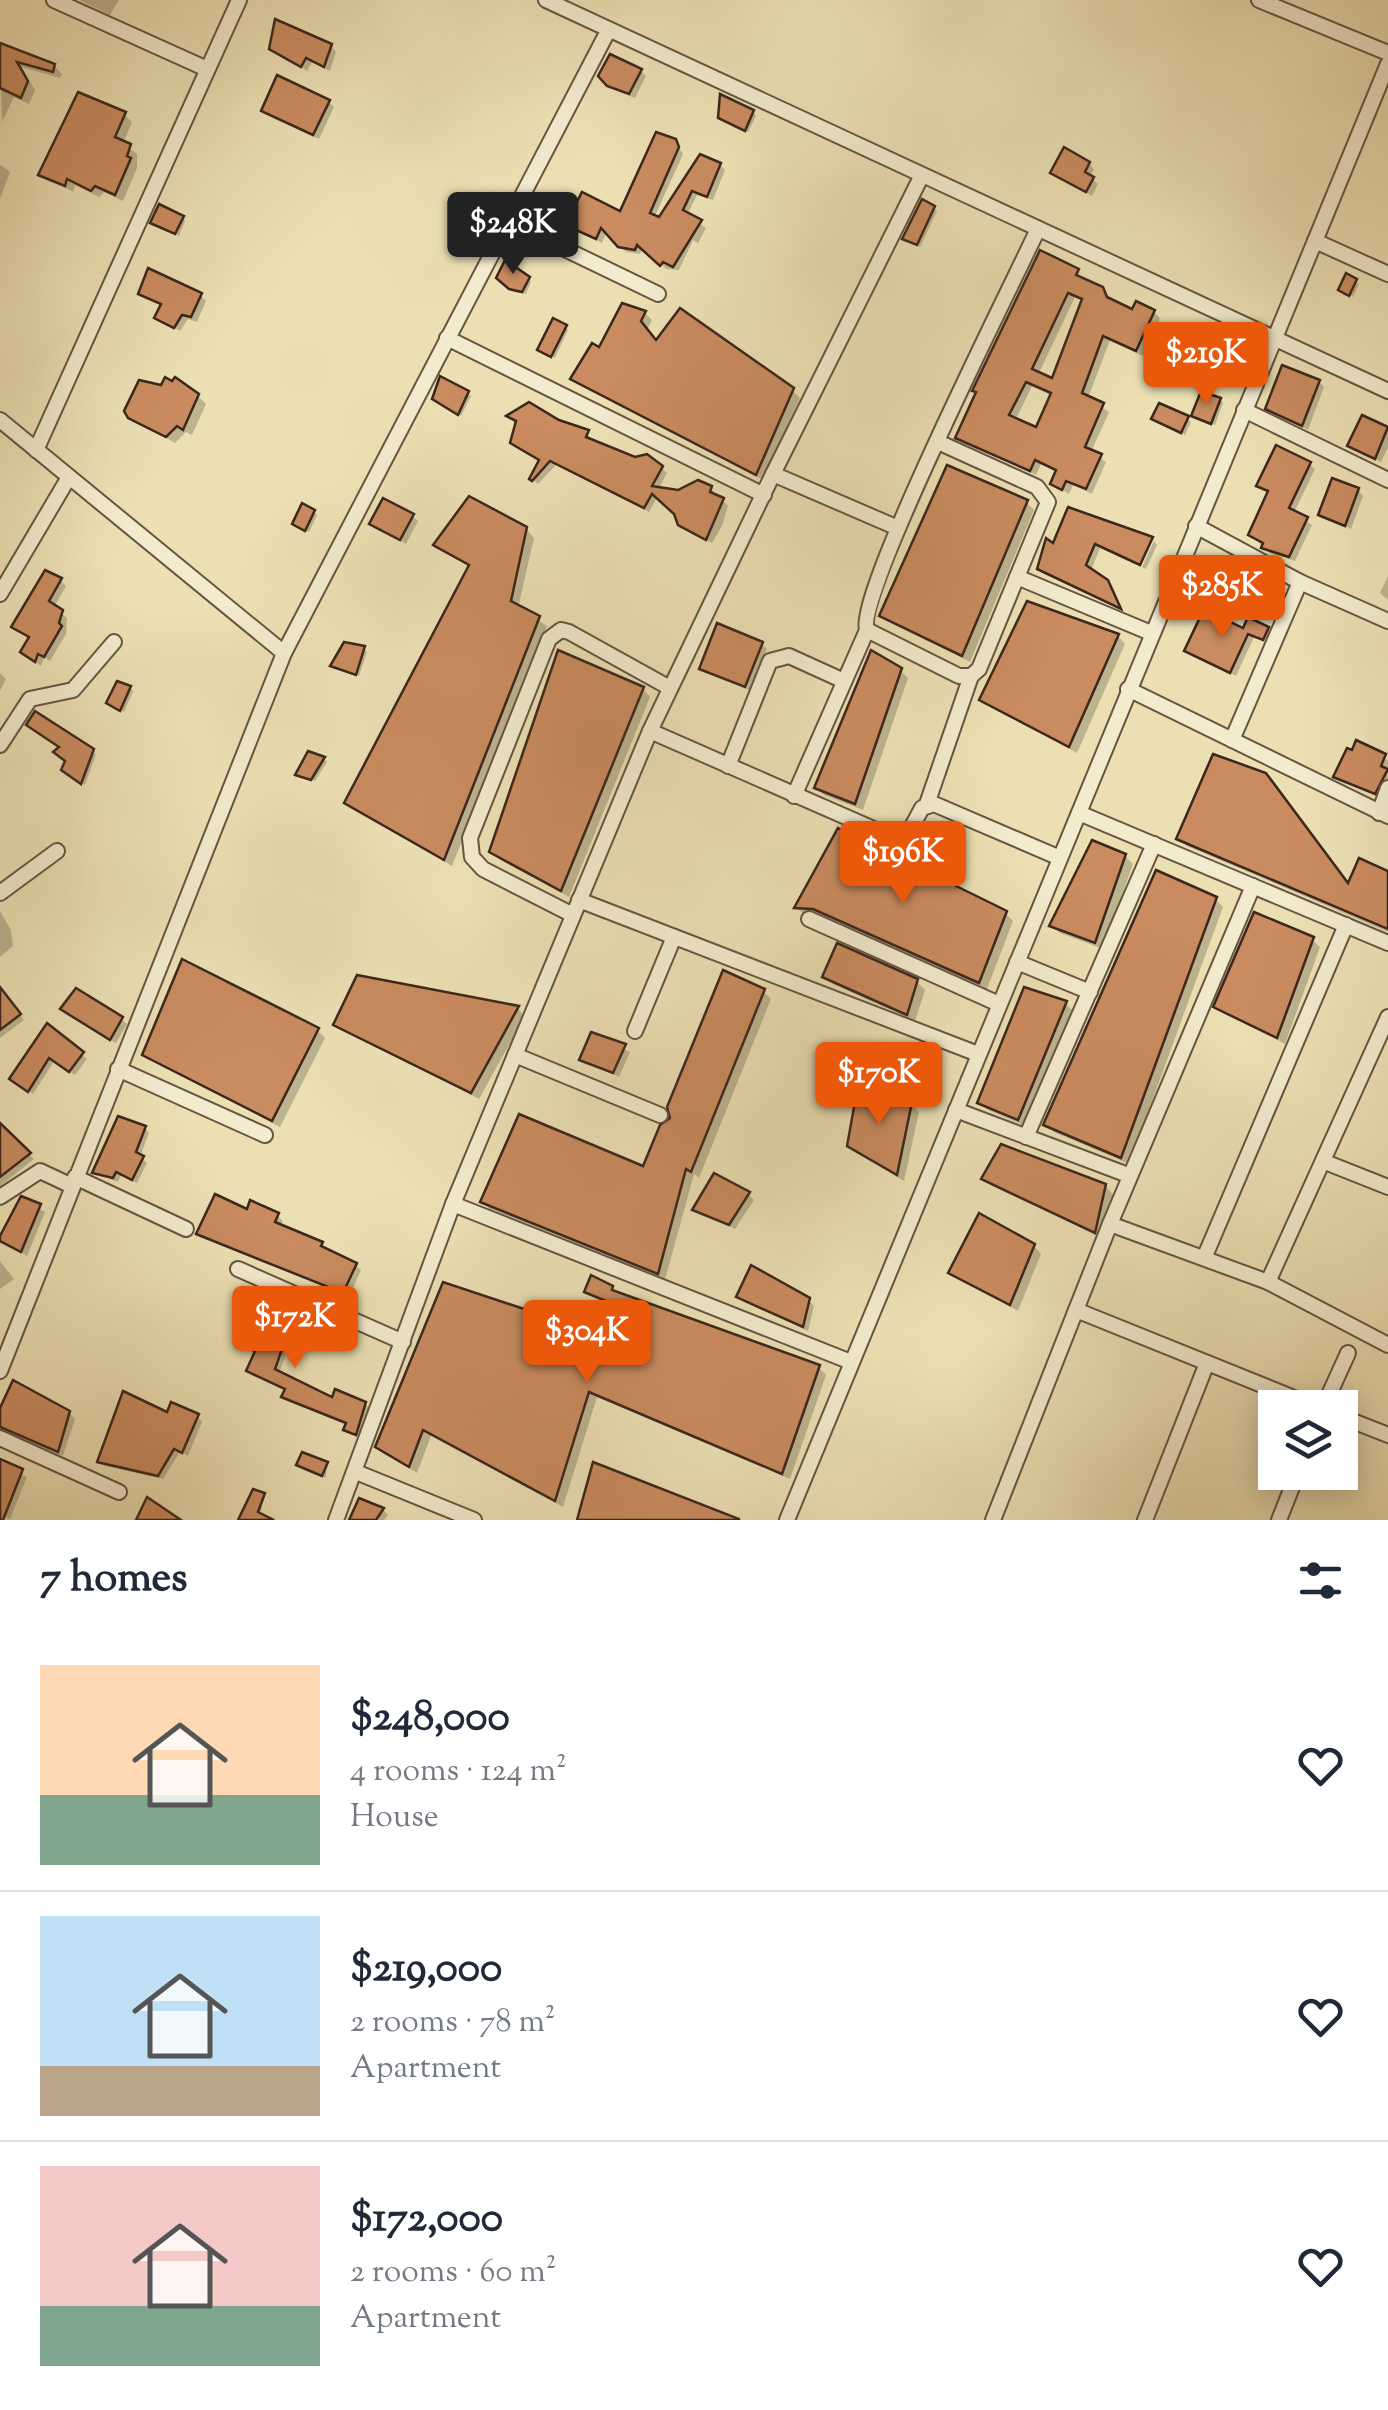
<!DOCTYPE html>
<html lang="en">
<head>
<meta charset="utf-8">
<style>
  :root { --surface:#fff; --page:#f6f6f7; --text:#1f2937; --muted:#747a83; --line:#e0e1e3; --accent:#ea580c }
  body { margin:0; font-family:"Sorts Mill Goudy",serif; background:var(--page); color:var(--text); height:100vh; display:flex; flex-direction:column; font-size:38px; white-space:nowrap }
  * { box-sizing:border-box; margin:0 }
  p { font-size:32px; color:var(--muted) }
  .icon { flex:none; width:55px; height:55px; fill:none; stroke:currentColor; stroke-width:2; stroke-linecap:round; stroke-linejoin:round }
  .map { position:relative; height:1520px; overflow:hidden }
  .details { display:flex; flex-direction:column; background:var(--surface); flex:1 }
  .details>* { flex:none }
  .fabs { position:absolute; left:1258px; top:1390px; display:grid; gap:20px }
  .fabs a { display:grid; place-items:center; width:100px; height:100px; border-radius:0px; background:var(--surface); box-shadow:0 5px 25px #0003; font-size:50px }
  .price { position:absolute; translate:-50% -85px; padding:0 22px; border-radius:10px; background:var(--accent); color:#fff; font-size:32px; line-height:65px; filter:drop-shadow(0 2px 5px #0008) }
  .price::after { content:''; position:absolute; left:50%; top:60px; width:30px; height:22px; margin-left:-15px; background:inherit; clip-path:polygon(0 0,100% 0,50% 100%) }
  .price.active { background:#222; color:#fff }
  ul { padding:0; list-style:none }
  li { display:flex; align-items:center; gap:30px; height:250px; padding:0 40px }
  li+li { border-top:2px solid var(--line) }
  li span { display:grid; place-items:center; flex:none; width:280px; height:200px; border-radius:0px; color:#555 }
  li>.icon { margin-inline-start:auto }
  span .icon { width:120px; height:120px; fill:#fffc; stroke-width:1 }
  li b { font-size:42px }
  h2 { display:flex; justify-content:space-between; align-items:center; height:120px; padding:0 40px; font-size:42px }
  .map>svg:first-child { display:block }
  .shadow { fill:#0003; fill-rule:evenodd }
  .building { fill:#c98b5f; stroke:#3b271c; stroke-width:2.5; fill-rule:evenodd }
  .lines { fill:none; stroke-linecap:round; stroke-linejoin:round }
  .street-casing { stroke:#675542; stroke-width:18 }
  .street { stroke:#f3ebce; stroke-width:14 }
</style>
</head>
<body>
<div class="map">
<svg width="1388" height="1520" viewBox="0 0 1388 1520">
  <rect width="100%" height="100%" fill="#ece0b3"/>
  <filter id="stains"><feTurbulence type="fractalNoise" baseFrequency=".002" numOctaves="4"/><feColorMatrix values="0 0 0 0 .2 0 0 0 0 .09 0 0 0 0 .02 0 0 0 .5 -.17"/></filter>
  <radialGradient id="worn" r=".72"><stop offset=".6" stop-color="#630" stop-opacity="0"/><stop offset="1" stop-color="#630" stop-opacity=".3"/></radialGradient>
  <g class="shadow">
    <polygon points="79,0 119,0 110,15"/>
    <polygon points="277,22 331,46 336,52 330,71 312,62 307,71 275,48 269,42"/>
    <polygon points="0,45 54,66 62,74 60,78 21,67 35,90 29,104 14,97 2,122"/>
    <polygon points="641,71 646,76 635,98 615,90 601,75"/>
    <polygon points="328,102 334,107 319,139 264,111"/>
    <polygon points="753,112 756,116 748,132 724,121"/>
    <polygon points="124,114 132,122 123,144 137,154 137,168 123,201 104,192 99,197 75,185 73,192 41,174"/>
    <polygon points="674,141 683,154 654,218 659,221 720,165 725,170 713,200 697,195 687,215 706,228 698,243 693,240 679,270 666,269 643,248 640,254 626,252 607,231 602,243 568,224 621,215"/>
    <polygon points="1089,164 1094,169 1090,177 1098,184 1092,196 1053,173"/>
    <polygon points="0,165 10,172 0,199"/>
    <polygon points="933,208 937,211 920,247 908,241"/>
    <polygon points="182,218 185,221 179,236 156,225"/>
    <path d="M1078,271l4,9 19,9 10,12 23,11h20l6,6 -17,38 -33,-16 -22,58 21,14 -18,40 15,10 -14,32 -19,-9 -4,9 -16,-11 5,-11 -17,-8 -5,11 -78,-37zM1075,297l9,4 -30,81 -16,-7zM1032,386l21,10 -16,35 -22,-10z"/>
    <polygon points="499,278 528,279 531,282 526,294 514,292"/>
    <polygon points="1356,281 1359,284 1353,297 1344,293"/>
    <polygon points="140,293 200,295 206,301 197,322 188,319 180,331 157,317 163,306"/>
    <polygon points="645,313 652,320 647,330 657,343 792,390 800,398 763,480 573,379"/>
    <polygon points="565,327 568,330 555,358 544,352"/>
    <polygon points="1254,348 1257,351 1250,368 1236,360"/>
    <polygon points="1319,382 1324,387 1308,430 1268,408"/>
    <polygon points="467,393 471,396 461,416 438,401"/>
    <polygon points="198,396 206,404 192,435 186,432 175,443 130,416"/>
    <polygon points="1220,400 1223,403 1215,425 1194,416"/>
    <polygon points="510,417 558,423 587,432 591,442 661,467 667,473 658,490 710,488 728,506 722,526 712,543 687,530 658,496 649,512 556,465 538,484 532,478 541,461"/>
    <polygon points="1363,418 1388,429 1388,447 1381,462 1350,445"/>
    <polygon points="1154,419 1187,419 1191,422 1185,435"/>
    <polygon points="1309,464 1315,469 1294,513 1312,525 1295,561 1269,553 1251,535 1270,493 1259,485"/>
    <polygon points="1358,490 1363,496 1351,529 1320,515"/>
    <polygon points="1026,502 1034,510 970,662 882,616"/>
    <polygon points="314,512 317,515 309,532 298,527"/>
    <polygon points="412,516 418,521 406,544 372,523"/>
    <polygon points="526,529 534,538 518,608 547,626 452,866 347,802 471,567 436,545"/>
    <polygon points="1150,539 1138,565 1100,548 1091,571 1113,589 1123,611 1040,568 1054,547"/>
    <polygon points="1154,541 1157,545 1146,569 1142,567"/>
    <polygon points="1388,576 1388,600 1380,593"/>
    <polygon points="60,580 66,586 54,607 67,618 66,634 50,661 44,657 41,666 28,657 31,638 14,627"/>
    <polygon points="1268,629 1273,635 1269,644 1254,637 1236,676 1187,651 1244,631"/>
    <polygon points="1118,636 1125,644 1077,753 982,699"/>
    <polygon points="762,644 767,649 751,691 702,668"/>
    <polygon points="364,649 367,652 359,676 334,665"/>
    <polygon points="900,670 908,678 863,810 824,795 817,787"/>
    <polygon points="0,673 6,679 0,691"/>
    <polygon points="130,688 133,691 124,712 112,706"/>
    <polygon points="643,689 650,697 569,897 500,860 492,852"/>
    <polygon points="62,747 96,754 85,785 68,773"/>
    <polygon points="1353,753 1388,760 1388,784 1380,798 1336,777"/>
    <polygon points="324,759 327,762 315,781 298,774"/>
    <polygon points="1179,838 1350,886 1388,873 1388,932 1187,846"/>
    <polygon points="1125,856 1133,864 1103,949 1060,933 1052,925"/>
    <polygon points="1215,899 1223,907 1129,1164 1054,1132 1046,1124"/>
    <polygon points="797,908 1005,913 1013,921 987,989 823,916 805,915"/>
    <polygon points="0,911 11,930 13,946 0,957"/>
    <polygon points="1312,940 1320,947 1285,1044 1216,1007"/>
    <polygon points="825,977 917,982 925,990 915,1021 833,984"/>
    <polygon points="358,978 518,1009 525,1016 479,1099 336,1024"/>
    <polygon points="0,989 24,1020 0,1038"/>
    <polygon points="763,991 771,999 699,1178 694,1174 665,1280 490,1210 483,1202 644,1169 673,1119"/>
    <polygon points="1065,1003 1073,1011 1026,1126 988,1110 980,1102"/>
    <polygon points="68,1014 121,1019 127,1024 116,1043"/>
    <polygon points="47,1027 87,1059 75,1075 54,1061 33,1094 17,1083"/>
    <polygon points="317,1030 325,1038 280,1127 145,1054"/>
    <polygon points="593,1035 630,1052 619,1077 582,1059"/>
    <polygon points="911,1104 919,1112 904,1181 850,1145"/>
    <polygon points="0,1127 34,1159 0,1186"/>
    <polygon points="145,1128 149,1133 140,1157 147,1163 137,1183 121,1175 118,1182 95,1173"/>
    <polygon points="984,1179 1105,1186 1113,1194 1103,1239"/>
    <polygon points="748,1194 754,1200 735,1229 695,1209"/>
    <polygon points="21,1200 45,1212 27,1256 1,1239"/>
    <polygon points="248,1212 277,1215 283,1221 280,1227 355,1265 361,1270 349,1297 199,1234"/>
    <polygon points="1034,1246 1041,1254 1018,1311 951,1273"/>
    <polygon points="0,1261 14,1279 0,1289"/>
    <polygon points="612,1288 619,1295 818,1367 826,1375 790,1479 597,1397 563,1507 431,1436 417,1473 377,1446 622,1344 630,1314 587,1292"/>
    <polygon points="739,1297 808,1300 814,1306 808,1331"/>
    <polygon points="266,1300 296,1325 279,1374 334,1400 365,1404 370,1409 361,1438 351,1434 348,1425 289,1401 284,1397 287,1391 249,1370 256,1353 251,1348"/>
    <polygon points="69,1413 75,1419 63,1456 12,1433 0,1434 0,1419"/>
    <polygon points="169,1415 197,1416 202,1422 188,1456 180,1452 163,1479 105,1466 100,1461"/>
    <polygon points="0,1462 27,1477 10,1519 0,1515"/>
    <polygon points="327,1464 326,1478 299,1465"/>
    <polygon points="264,1496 260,1516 268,1520 241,1520"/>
    <polygon points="383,1510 388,1515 384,1520 354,1520"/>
  </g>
  <g class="building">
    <polygon points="275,19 332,44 324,67 306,58 301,67 269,49"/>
    <polygon points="0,43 55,64 53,72 17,62 28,81 21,98 0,88"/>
    <polygon points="610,54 642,69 629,94 607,86 598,76"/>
    <polygon points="277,75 330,100 313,135 261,111"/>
    <polygon points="78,92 126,112 115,137 131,144 127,156 131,158 115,195 95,186 91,191 67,179 65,186 38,175"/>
    <polygon points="720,94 754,110 745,131 718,118"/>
    <polygon points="656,132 676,139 679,147 650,213 659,217 700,154 721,163 707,197 692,191 683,210 702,220 673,267 663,262 660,266 637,245 635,250 618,247 601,228 596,239 565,225 582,192 620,211"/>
    <polygon points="1064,147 1090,162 1085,172 1094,177 1086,192 1050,173"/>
    <polygon points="922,199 935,206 917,245 902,239"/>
    <polygon points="159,204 184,216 175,234 150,223"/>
    <polygon points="459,222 486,236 479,249 452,235"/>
    <path d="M1040,250l39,19 -3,6 27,12 4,10 25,12 4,-8 19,9 -19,41 -33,-15 -21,57 22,10 -19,44 17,7 -16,35 -20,-8 -4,9 -12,-6 6,-14 -21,-10 -5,11 -75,-33 21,-46 -4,-1zM1068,293l14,6 -30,79 -20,-9zM1026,382l25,11 -15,34 -27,-12z"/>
    <polygon points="505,260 530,277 522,292 509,289 496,278"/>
    <polygon points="148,268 202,293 191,317 182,315 174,328 154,318 161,304 138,294"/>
    <polygon points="1346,273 1357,279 1349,296 1338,290"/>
    <polygon points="622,303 646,311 641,321 656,340 680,308 794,388 756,475 570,379 592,343 599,347"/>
    <polygon points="553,318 567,325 551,357 537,350"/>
    <polygon points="1242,341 1255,346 1247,366 1234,360"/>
    <polygon points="1282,365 1320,380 1302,426 1265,409"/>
    <polygon points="440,376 469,391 458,415 432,399"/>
    <polygon points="165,377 172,381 175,377 199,394 183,430 177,426 166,437 128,418 124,411 139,380 161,385"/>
    <polygon points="1201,391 1221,398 1211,424 1191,416"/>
    <polygon points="529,402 559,420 589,430 586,437 635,457 647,454 663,466 652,486 678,490 698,480 712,486 710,492 724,498 706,540 678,525 674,514 652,494 644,508 550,461 532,481 529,479 539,460 510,443 516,421 506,416"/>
    <polygon points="1159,403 1189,416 1181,433 1151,419"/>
    <polygon points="1362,415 1388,427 1375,459 1347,446"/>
    <polygon points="1276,445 1311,462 1289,508 1308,517 1289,557 1261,548 1263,543 1248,535 1268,491 1256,486"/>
    <polygon points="947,465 1028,500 962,656 879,616"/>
    <polygon points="1332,478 1359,488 1345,526 1318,515"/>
    <polygon points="469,496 527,527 511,601 540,616 444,860 344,803 469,565 433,545"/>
    <polygon points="383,498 414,514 400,540 369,524"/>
    <polygon points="302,503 315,510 305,531 292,524"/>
    <polygon points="1068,507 1153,537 1140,565 1095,544 1086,565 1108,580 1121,609 1037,569 1046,538 1053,543"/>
    <polygon points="45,570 62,578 49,601 63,610 59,623 62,626 44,657 38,654 35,662 20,652 29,637 11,627"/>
    <polygon points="1027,601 1119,634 1069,747 979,700"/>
    <polygon points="1204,609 1243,628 1248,617 1269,627 1263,640 1248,634 1230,673 1184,651"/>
    <polygon points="717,623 763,642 745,687 699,669"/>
    <polygon points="344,642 365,646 356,675 330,666"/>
    <polygon points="558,650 644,687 561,891 489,852"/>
    <polygon points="871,650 902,668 855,804 814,788"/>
    <polygon points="117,681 131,686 120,711 106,703"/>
    <polygon points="35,711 94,749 81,784 61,770 65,761 53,752 59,747 26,725"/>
    <polygon points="1356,740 1386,754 1381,766 1388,769 1375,794 1333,777 1347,748 1352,750"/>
    <polygon points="308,751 325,757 311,780 295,775"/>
    <polygon points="1213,754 1266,773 1348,883 1359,858 1388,871 1388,929 1176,839"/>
    <polygon points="838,828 1007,911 979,983 813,909 794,908"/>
    <polygon points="1092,840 1126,854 1095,943 1049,926"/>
    <polygon points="1156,870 1217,897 1121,1158 1043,1125"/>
    <polygon points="1254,912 1314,937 1277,1038 1213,1007"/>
    <polygon points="837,943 918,979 907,1015 822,977"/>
    <polygon points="182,959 319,1028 272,1121 142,1055"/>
    <polygon points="723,970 765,989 691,1172 686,1169 658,1274 480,1202 519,1114 643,1166 660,1125 670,1118 667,1107"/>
    <polygon points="357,975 519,1006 471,1093 333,1025"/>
    <polygon points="0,987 21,1014 0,1030"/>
    <polygon points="1024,987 1067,1001 1018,1120 977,1103"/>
    <polygon points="76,988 123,1017 110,1040 60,1009"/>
    <polygon points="47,1023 84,1052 69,1072 49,1058 28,1092 9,1079"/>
    <polygon points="591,1032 626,1044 613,1073 579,1060"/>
    <polygon points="858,1085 912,1102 897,1175 847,1146"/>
    <polygon points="118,1116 146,1126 136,1152 144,1156 132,1180 116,1172 113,1178 92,1173"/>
    <polygon points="0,1123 31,1153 0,1177"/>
    <polygon points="1001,1144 1106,1184 1095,1233 981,1179"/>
    <polygon points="714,1173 750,1192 729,1225 692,1210"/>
    <polygon points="215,1194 247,1209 250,1200 279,1213 275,1222 323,1242 321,1246 357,1263 343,1293 196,1234"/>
    <polygon points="21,1196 41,1204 21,1252 0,1241 0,1236"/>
    <polygon points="979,1213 1035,1244 1010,1305 948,1273"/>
    <polygon points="751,1265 810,1298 803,1327 736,1297"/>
    <polygon points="591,1275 613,1286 612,1290 820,1365 782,1474 589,1392 555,1501 423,1430 409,1467 375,1447 443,1282 620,1341 628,1310 584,1292"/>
    <polygon points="264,1296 278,1303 274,1310 293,1318 275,1369 332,1397 335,1389 366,1402 356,1435 343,1430 346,1423 281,1397 285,1389 246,1371 255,1351 248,1348"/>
    <polygon points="13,1380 70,1411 58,1452 0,1427 0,1408"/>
    <polygon points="123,1391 167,1412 171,1402 199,1414 182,1453 174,1449 158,1476 97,1462"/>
    <polygon points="302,1452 328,1462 322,1476 296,1465"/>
    <polygon points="0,1459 23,1469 3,1520 0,1520"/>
    <polygon points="593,1462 739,1519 739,1520 577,1520"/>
    <polygon points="253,1489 265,1493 258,1512 274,1520 238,1520"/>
    <polygon points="147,1497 181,1520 136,1520"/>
    <polygon points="359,1498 384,1508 376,1520 349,1520"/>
  </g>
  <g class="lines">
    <defs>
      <g id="street">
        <polyline points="54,0 207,69"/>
        <polyline points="546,0 1388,391"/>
        <polyline points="1259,0 1388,53"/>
        <polyline points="509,222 658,294"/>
        <polyline points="1315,241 1388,64"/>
        <polyline points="447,338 764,495"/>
        <polyline points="1244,410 1388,480"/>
        <polyline points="0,420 284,653"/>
        <polyline points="36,450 239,0"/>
        <polyline points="1196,526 1300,582 1388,621"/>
        <polyline points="898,528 773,474 922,175"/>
        <polyline points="1017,577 1151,633"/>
        <polyline points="0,594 69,477"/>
        <polyline points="867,630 959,676 971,676"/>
        <polyline points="1128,689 1388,816"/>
        <polyline points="650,731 894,838 908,834 922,808 934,804 1060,858"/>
        <polyline points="1232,740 1300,582"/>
        <polyline points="0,745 30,699 73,690 114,642"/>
        <polyline points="728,766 770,661 789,656 844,681"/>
        <path d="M794,796l73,-166c-13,-32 147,-349 171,-401"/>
        <polyline points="927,804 971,676 979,669 1048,502 1037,487 938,442"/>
        <polyline points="1079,813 1388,943"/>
        <polyline points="1379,813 1388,788"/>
        <polyline points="1253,886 1110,1224 1268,1282 1388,1345"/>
        <polyline points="0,893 57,851"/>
        <polyline points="579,900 978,1054"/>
        <polyline points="573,915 483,869 472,857 470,838 549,639 561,630 569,632 670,688"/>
        <polyline points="809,919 999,1004"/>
        <polyline points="1017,962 1090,992"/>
        <polyline points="635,1031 674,937"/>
        <polyline points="515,1055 660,1115"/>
        <polyline points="118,1069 265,1135"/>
        <polyline points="956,1110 1128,1175"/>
        <polyline points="1026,1137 1154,844"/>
        <polyline points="1325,1162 1388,1187"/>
        <polyline points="75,1177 186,1229"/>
        <polyline points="0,1197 40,1171 72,1186"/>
        <polyline points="453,1204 650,731 773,474"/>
        <polyline points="1205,1256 1346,925"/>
        <polyline points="238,1269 403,1342"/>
        <polyline points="1268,1282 1388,1017"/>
        <polyline points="1076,1310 1319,1408"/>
        <polyline points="0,1371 284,653 608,31"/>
        <polyline points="1323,1408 1348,1353"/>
        <polyline points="1340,1416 1388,1435"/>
        <polyline points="0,1438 119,1492"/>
        <polyline points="356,1472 474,1520"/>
        <polyline points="336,1520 453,1204 851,1362"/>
        <polyline points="787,1520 1315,241 1388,274"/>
        <polyline points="993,1520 1110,1224"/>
        <polyline points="1145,1520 1207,1363"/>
        <polyline points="1279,1520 1298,1472"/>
      </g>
    </defs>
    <use href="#street" class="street-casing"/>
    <use href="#street" class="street"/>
  </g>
  <rect width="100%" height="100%" filter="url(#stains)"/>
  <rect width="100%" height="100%" fill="url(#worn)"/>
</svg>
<div class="fabs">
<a><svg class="icon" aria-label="layers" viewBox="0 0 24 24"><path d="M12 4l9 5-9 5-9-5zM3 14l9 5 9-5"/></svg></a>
</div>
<b class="price active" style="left:513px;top:277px">$248K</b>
<b class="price" style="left:1206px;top:407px">$219K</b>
<b class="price" style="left:1222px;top:640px">$285K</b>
<b class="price" style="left:903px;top:906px">$196K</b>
<b class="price" style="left:879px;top:1127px">$170K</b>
<b class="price" style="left:295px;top:1371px">$172K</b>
<b class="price" style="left:587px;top:1385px">$304K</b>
</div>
<section class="details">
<h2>7 homes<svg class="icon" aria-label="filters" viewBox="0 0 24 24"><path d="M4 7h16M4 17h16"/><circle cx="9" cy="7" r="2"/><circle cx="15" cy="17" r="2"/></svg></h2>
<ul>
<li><span style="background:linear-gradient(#ffd9b3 65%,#7fa58c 0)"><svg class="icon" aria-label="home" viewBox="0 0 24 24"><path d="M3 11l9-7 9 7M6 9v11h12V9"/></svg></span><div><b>$248,000</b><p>4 rooms · 124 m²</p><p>House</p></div><svg class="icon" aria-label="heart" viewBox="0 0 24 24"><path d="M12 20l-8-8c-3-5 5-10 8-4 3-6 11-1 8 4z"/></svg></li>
<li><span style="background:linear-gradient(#bfe0f5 75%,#b9a48a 0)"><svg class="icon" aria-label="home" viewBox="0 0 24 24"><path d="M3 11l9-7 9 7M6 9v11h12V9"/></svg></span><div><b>$219,000</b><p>2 rooms · 78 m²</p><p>Apartment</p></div><svg class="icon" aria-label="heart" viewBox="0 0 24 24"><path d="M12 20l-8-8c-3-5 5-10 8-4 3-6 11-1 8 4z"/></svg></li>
<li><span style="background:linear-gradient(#f6c9c9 70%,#7fa58c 0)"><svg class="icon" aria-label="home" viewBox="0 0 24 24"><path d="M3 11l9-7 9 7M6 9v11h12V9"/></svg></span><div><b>$172,000</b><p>2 rooms · 60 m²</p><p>Apartment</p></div><svg class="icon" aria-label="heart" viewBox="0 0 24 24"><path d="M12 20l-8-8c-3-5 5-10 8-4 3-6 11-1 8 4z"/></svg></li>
</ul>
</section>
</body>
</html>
